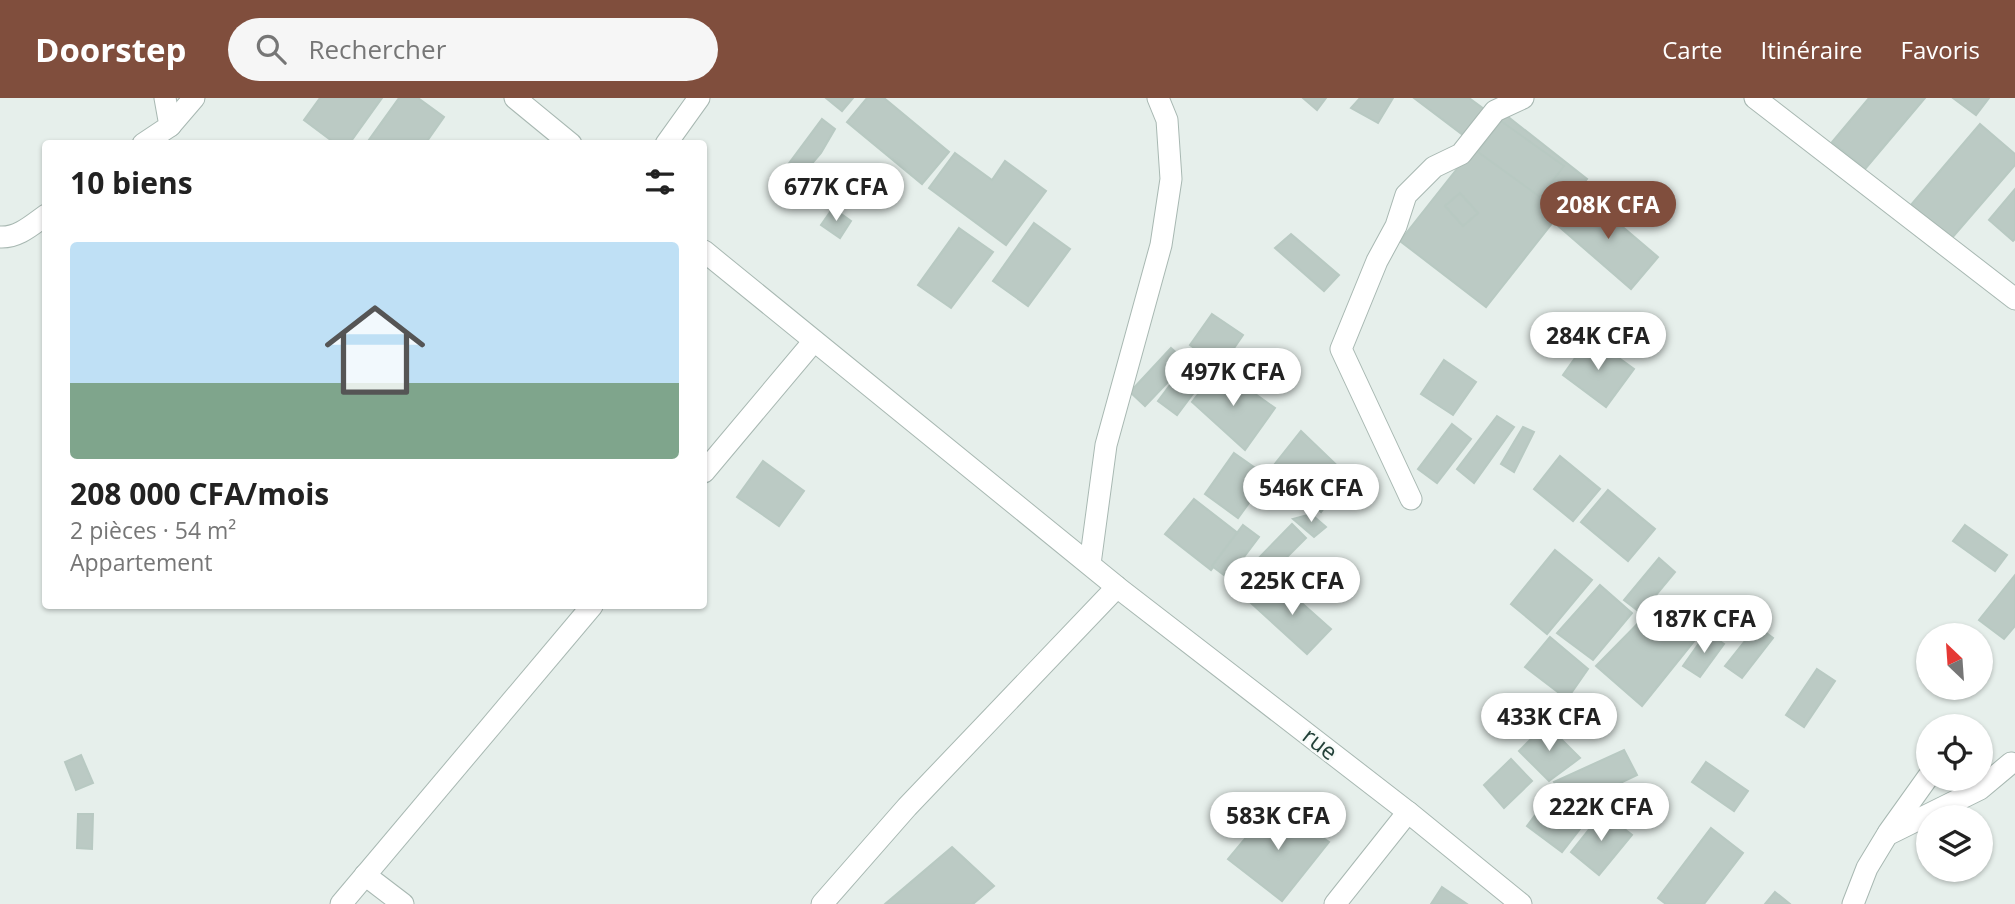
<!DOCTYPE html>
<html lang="fr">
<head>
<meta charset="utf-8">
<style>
  :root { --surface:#fff; --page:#f6f6f6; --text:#222; --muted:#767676; --line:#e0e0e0; --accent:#804e3d }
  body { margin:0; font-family:"Open Sans",sans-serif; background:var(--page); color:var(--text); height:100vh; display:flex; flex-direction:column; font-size:26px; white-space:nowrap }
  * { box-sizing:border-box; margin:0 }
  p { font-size:23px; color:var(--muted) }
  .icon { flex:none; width:38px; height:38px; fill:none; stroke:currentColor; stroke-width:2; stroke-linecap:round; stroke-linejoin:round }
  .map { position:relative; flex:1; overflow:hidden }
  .panel { position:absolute; left:42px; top:42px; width:665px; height:469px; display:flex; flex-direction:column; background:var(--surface); border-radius:7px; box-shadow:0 2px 5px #0004 }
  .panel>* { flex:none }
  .needle { width:46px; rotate:335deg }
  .fabs { position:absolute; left:1916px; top:525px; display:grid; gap:14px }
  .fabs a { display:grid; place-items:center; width:77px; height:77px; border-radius:50%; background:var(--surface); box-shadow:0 2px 5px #0004; font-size:35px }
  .price { position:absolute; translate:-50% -60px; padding:0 16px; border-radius:24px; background:#fff; color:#222; font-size:23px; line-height:46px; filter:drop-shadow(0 2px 4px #0008) }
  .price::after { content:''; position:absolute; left:50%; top:42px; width:21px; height:16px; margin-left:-10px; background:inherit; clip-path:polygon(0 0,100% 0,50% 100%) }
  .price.current { background:var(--accent); color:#fff }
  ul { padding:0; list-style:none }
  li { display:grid; align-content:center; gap:14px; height:371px; padding:0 28px }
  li+li { border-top:2px solid var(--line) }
  li span { display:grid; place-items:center; height:217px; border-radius:7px; color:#555 }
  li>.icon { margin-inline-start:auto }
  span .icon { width:126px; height:126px; fill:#fffc; stroke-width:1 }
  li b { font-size:30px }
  h2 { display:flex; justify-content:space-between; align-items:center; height:84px; padding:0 28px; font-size:30px }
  header { display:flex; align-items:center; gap:42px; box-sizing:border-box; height:98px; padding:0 35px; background:var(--accent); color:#fff }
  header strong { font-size:33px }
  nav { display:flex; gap:38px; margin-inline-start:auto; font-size:24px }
  .search { width:490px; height:63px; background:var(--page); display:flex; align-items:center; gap:18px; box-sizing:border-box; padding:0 24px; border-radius:38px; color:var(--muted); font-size:26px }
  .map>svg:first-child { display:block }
  .building { fill:#bbcac4; stroke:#b8c9c2; stroke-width:2 }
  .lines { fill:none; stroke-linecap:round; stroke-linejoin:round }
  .street-casing { stroke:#a8b8b2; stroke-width:23 }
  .street { stroke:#fff; stroke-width:21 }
  .labels { text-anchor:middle; stroke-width:5; stroke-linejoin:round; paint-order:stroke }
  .street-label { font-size:23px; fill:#24423a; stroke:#f7fbf9 }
</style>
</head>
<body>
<header>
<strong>Doorstep</strong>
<div class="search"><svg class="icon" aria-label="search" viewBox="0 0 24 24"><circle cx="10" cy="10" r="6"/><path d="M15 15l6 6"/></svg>Rechercher</div>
<nav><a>Carte</a><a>Itinéraire</a><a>Favoris</a></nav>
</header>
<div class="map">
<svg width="2015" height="806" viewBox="0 0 2015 806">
  <rect width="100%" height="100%" fill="#e6efeb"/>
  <g class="building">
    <polygon points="320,0 382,0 349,46 336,46 304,22"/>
    <polygon points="399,0 418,0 444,19 425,46 366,46"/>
    <polygon points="826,0 853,0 842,13"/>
    <polygon points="867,0 884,0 949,54 922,86 847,24"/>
    <polygon points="1303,0 1326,0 1317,12"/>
    <polygon points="1360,0 1393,0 1378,25 1351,10"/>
    <polygon points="1414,0 1469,0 1488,14 1467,40"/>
    <polygon points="1869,0 1925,0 1865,71 1832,44"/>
    <polygon points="1953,0 1989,0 1976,17"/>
    <polygon points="1502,14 1587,81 1486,209 1400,143"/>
    <polygon points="822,21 835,31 821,55 798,82 784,72"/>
    <polygon points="1501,23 1564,68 1540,99 1478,54"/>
    <polygon points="1980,26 2015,56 2015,67 1951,141 1911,107"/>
    <polygon points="955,55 992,82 1005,63 1046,93 1006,147 929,90"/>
    <polygon points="2015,91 2015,141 2013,143 1989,122"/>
    <polygon points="1460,95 1478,115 1463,128 1445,108"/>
    <polygon points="1584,96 1658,159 1631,191 1557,127"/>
    <polygon points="833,110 851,123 840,140 821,127"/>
    <polygon points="1034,125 1070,151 1028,208 993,183"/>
    <polygon points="959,130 993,154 951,210 918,187"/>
    <polygon points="1291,136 1339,177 1324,193 1275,150"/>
    <polygon points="1212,216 1243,237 1221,269 1190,247"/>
    <polygon points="1590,239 1634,271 1606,309 1563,277"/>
    <polygon points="1171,250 1187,264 1145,308 1130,294"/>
    <polygon points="1191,259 1210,273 1177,317 1158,303"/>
    <polygon points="1444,262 1476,284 1453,317 1421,296"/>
    <polygon points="1219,270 1275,310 1245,352 1192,304"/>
    <polygon points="1497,318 1514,329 1474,385 1457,371"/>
    <polygon points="1452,326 1471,341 1437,385 1418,371"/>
    <polygon points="1523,329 1534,334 1514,374 1501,366"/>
    <polygon points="1301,333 1348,378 1321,414 1270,372"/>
    <polygon points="1234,355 1268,379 1238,420 1205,396"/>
    <polygon points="1560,358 1600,391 1573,423 1534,391"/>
    <polygon points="763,363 804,393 779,428 737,399"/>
    <polygon points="1608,392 1655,431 1628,463 1581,424"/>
    <polygon points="1194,401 1239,436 1211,472 1165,436"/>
    <polygon points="1311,416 1326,429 1314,439 1293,421"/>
    <polygon points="1292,426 1306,440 1264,482 1251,468"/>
    <polygon points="1243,427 1259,439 1228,480 1212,468"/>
    <polygon points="1965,427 2007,457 1995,473 1953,443"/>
    <polygon points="1555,452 1592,482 1547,536 1511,506"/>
    <polygon points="1659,460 1675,474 1641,515 1624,502"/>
    <polygon points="2015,477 2015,528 2004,541 1979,522"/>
    <polygon points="1277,483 1331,531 1307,556 1251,505"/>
    <polygon points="1600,487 1632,515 1593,562 1557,535"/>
    <polygon points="1664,499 1699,537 1642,608 1596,568"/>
    <polygon points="1757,528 1773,540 1742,580 1725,568"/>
    <polygon points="1707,534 1724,546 1700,579 1683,568"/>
    <polygon points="1550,539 1588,571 1567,601 1525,569"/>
    <polygon points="1817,571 1835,583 1804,629 1786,617"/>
    <polygon points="1546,626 1580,660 1549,683 1519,653"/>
    <polygon points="1624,652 1637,677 1570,709 1554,684"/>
    <polygon points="81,657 93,685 76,692 65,664"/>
    <polygon points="1511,661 1532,683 1504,710 1484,687"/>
    <polygon points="1706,664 1748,693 1734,713 1692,684"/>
    <polygon points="1545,704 1580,731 1562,754 1527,728"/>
    <polygon points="1274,706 1329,744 1282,803 1228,761"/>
    <polygon points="1603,714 1632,737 1599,777 1571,754"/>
    <polygon points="78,716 93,716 92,751 77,750"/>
    <polygon points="1711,730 1743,755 1704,806 1666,806 1658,800"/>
    <polygon points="952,749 994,788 973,806 885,806"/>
    <polygon points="1442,789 1467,806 1431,806"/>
    <polygon points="1775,794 1790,806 1765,806"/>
  </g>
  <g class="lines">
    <defs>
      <g id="street">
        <polyline points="515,0 571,46"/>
        <polyline points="1755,0 2015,201"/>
        <polyline points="170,28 194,0"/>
        <polyline points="143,46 170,28 165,0"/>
        <polyline points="666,46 699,0"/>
        <path d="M0,139c18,1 32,-12 46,-22"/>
        <polyline points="704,153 1117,489 1408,714 1521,806"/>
        <polyline points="704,374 814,243"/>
        <polyline points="1411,401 1341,251 1377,163 1396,128 1406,97 1434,69 1461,56 1495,13 1523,0"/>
        <polyline points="1090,466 1106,347 1161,147 1171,81 1167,22 1158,0"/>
        <polyline points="1888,735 1928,679"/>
        <polyline points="365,777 403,806"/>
        <polyline points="341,806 592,508"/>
        <polyline points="822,806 907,709 1117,489"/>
        <polyline points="1335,806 1408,714"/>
        <polyline points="1853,806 1867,770 1887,737 1980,691 2011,665"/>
      </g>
    </defs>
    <use href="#street" class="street-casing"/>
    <use href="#street" class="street"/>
  </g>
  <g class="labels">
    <g class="street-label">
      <text transform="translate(1320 646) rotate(38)" y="8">rue</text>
    </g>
  </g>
</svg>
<div class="fabs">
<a><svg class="needle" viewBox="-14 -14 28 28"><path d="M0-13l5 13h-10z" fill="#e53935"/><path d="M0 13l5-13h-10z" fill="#767676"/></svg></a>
<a><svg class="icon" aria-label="locate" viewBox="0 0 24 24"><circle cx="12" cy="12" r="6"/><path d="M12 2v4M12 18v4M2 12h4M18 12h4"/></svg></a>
<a><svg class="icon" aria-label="layers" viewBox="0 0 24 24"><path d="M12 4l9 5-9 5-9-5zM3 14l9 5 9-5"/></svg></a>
</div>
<b class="price" style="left:836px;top:125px">677K CFA</b>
<b class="price current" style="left:1608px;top:143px">208K CFA</b>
<b class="price" style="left:1598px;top:274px">284K CFA</b>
<b class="price" style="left:1233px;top:310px">497K CFA</b>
<b class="price" style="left:1311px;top:426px">546K CFA</b>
<b class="price" style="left:1292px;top:519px">225K CFA</b>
<b class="price" style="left:1704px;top:557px">187K CFA</b>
<b class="price" style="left:1549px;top:655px">433K CFA</b>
<b class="price" style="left:1601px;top:745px">222K CFA</b>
<b class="price" style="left:1278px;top:754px">583K CFA</b>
<section class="panel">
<h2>10 biens<svg class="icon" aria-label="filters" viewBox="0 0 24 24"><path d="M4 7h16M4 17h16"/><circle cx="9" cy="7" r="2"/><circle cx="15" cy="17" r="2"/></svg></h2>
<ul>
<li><span style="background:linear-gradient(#bfe0f5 65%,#7fa58c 0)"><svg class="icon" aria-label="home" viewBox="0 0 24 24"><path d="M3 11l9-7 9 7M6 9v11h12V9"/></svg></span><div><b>208 000 CFA/mois</b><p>2 pièces · 54 m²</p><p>Appartement</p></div></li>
</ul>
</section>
</div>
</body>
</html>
